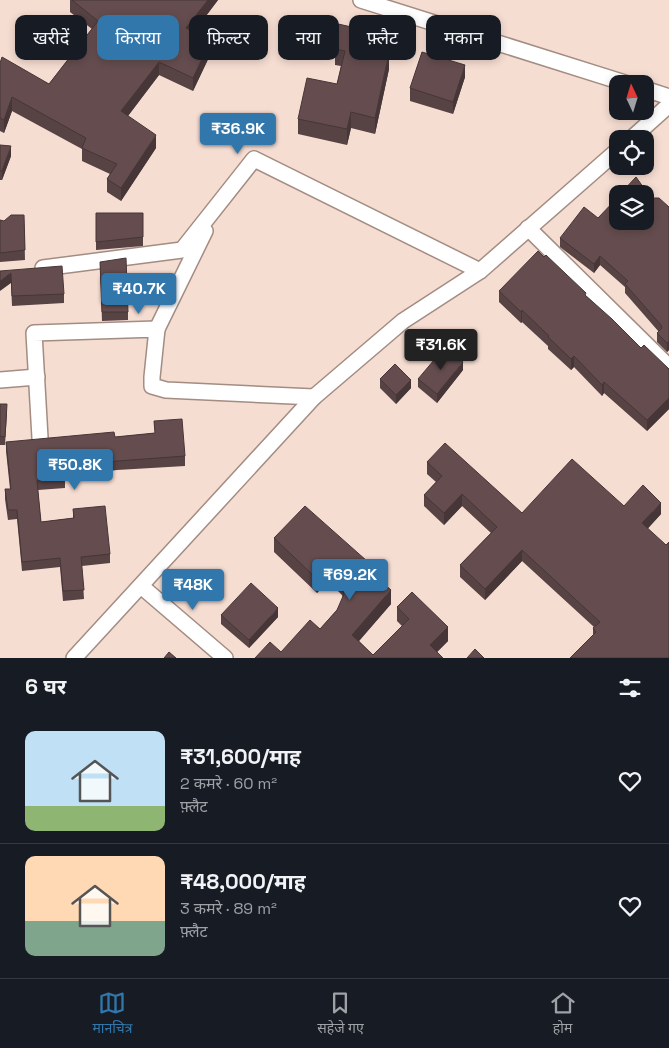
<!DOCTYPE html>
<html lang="hi">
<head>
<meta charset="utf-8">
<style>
  :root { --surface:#171b24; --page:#242831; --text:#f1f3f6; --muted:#9ea1a6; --line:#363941; --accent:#3177ac }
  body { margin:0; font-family:"Space Grotesk","Noto Sans Devanagari",sans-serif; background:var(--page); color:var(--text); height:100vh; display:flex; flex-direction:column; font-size:19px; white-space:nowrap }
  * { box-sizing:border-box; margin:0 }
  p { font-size:16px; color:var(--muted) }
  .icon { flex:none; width:28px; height:28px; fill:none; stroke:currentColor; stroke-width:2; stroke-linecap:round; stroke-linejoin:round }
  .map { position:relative; height:658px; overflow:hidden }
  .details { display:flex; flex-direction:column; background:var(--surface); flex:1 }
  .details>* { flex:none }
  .hud { position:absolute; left:15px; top:15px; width:640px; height:45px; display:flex; gap:10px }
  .needle { width:32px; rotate:356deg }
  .tools { position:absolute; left:609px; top:75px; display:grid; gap:10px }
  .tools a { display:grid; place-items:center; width:45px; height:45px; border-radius:10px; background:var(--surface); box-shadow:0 2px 8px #0003; font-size:25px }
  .price { position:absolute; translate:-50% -42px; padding:0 11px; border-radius:5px; background:var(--accent); color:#fff; font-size:16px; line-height:32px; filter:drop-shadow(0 1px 2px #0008) }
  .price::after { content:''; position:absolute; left:50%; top:30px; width:15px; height:11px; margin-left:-8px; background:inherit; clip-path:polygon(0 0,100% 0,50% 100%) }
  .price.selected { background:#222; color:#fff }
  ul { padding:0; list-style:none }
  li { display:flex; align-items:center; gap:15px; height:125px; padding:0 25px }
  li+li { border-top:1px solid var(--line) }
  li span { display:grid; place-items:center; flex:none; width:140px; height:100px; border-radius:10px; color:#555 }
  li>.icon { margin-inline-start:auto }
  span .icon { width:60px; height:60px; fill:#fffc; stroke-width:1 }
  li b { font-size:21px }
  h2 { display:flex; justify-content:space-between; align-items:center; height:60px; padding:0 25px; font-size:21px }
  .chip { padding:0 18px; border-radius:10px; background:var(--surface); box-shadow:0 2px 8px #0003; font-size:18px; line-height:45px }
  .chip.selected { background:var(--accent); color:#fff }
  .dock { display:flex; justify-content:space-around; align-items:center; height:70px; border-top:1px solid var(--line); background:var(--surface); font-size:14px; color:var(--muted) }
  .dock a { display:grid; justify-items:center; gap:2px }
  .dock .selected { color:var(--accent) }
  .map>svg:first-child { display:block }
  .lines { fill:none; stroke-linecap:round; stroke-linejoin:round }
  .minor-casing { stroke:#a38c82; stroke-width:18 }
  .minor { stroke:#fff; stroke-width:15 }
  .wall { fill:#574244 }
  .shaded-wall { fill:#473637 }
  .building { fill:#654d4f; stroke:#473637 }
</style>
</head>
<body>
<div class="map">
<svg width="669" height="658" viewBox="0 0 669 658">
  <rect width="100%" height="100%" fill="#f6ddd2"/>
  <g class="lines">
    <defs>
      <g id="minor">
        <polyline points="361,0 628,84"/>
        <polyline points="645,89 669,97"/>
        <polyline points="631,139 669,105"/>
        <polyline points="528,228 669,367"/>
        <polyline points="43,268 182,250 254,159 480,271"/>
        <polyline points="157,329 205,231"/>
        <polyline points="0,380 37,377"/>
        <polyline points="40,438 34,333 157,329 152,377 152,386 166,390 314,397"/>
        <polyline points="141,586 225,658"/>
        <polyline points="74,658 314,397 403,321 480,271 618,150"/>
      </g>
    </defs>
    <use href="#minor" class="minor-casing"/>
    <use href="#minor" class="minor"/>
  </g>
  <g class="wall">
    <polygon points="70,0 218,0 194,32 211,53 193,91 159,75 128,116 156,148 121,201 107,192 107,179 110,174 82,161 82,149 12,111 4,133 0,131 0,63 49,84 92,29 70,12"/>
    <polygon points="321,39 378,49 378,51 389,69 375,134 351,128 347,145 298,134 298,119 337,84 341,66 335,65 335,58 321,55"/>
    <polygon points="465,77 453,114 410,101 410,88"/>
    <polygon points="0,145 11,156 2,180 0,180"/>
    <polygon points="651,198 669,207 669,350 667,352 657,342 657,333 659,332 625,293 625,287 600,265 594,273 560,247 560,238 598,218"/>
    <polygon points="96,213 143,213 143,246 96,250"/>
    <polygon points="24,215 25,260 0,262 0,220 4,221"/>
    <polygon points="100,262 128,312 128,320 102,321"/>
    <polygon points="0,271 64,294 64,303 12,306 11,283"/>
    <polygon points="499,291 586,296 641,348 669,369 669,409 647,431 604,393 602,396 574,367 571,370 548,349 548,346 522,322 521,323 499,302"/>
    <polygon points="463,370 437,403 418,387 418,379"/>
    <polygon points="380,379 411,388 396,404 380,388"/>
    <polygon points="0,404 7,413 5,445 0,445"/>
    <polygon points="154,421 185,456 185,466 117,470 95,473 95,474 65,477 65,488 38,490 41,522 73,518 73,509 110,554 110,563 82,566 84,599 63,601 60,567 22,571 17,519 8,520 5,499 5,489 10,489 6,451 6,442 115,437 155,433"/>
    <polygon points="427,462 522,513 624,506 661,514 648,528 669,658 593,636 593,628 594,627 522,561 485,600 460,577 460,565 491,533 462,506 444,525 424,506 424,495 436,482 427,474"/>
    <polygon points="274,538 376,576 391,604 359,641 373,655 402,626 397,621 397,607 448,641 437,652 443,658 281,652 320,629 337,610 343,598 342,595 328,581 317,593 274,552"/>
    <polygon points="221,615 278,617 249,648 221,624"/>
  </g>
  <g class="shaded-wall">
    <polygon points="208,0 218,0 186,42 186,28"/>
    <polygon points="378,33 378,49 374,66 374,50"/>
    <polygon points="211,40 211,53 193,91 193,78"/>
    <polygon points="389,53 389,69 375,134 375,118"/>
    <polygon points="159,62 159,75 121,125 121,111"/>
    <polygon points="465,65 465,77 453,114 453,102"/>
    <polygon points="12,97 12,111 4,133 4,120"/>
    <polygon points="351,112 351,128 347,145 347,129"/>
    <polygon points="156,135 156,148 121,201 121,188"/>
    <polygon points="11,146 11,156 2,180 2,171"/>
    <polygon points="600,256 600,265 594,273 594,264"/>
    <polygon points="11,273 11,283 0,291 0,281"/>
    <polygon points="522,310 522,322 521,323 521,312"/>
    <polygon points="669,341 669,350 667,352 667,343"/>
    <polygon points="574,356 574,367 571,370 571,359"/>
    <polygon points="463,362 463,370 437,403 437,394"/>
    <polygon points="411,380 411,388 396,404 396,395"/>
    <polygon points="604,382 604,393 602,396 602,385"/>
    <polygon points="669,398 669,409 647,431 647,420"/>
    <polygon points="462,494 462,506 444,525 444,513"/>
    <polygon points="661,503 661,514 642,535 642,523"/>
    <polygon points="522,550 522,561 485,600 485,589"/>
    <polygon points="328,567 328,581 317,593 317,579"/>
    <polygon points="376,569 376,583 372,573"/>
    <polygon points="391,590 391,604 352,649 352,635"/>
    <polygon points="278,608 278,617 249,648 249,640"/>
    <polygon points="448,627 448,641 431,658 430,645"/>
  </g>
  <g class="building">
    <polygon points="72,0 208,0 186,28 211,40 193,78 159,62 121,111 156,135 121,188 107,179 117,164 82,148 86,138 12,97 4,120 0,118 0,63 2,57 49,84 98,21"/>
    <polygon points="325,21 378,33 374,50 389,53 375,118 351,112 347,129 298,119 307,78 337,84 345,51 335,49 336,43 321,39"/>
    <polygon points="422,52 465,65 453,102 410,88"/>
    <polygon points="0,145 11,146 2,171 0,171"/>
    <polygon points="636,177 651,198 659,198 669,207 669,341 667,343 657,333 662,328 661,325 625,284 628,281 600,256 594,264 560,238 584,207 598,218 618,197 618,221 645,221 645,194 620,194"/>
    <polygon points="96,213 143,213 143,237 96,242"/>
    <polygon points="11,215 24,215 25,250 0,253 0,220 4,221"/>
    <polygon points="538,251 544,257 546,255 586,293 585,295 612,319 641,348 644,345 669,369 669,398 647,420 604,382 602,385 574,356 571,359 548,337 549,336 522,310 521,312 499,291"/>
    <polygon points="126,258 128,312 102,312 100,262"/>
    <polygon points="62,266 64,294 12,296 11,273 0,281 0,271"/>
    <polygon points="445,347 463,362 437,394 418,379"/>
    <polygon points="395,364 411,380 396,395 380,379"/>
    <polygon points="0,404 7,404 5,437 0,436"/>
    <polygon points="182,419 185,456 117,461 95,464 95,465 64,468 65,478 37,481 41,522 74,518 73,509 105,506 110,554 81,557 84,590 63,591 60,558 22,562 17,510 8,510 5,489 11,489 6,442 114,432 115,437 155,433 154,421"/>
    <polygon points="445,443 522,513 572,459 624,506 643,485 661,503 642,523 666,545 669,542 669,658 570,658 596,632 593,628 600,622 522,550 485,589 460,565 497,527 462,494 444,513 424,495 442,476 427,462"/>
    <polygon points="305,506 376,569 372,573 391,590 352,635 373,655 409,619 397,607 412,592 448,627 430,645 443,658 255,658 270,642 281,652 310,620 320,629 337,610 344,594 342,581 328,567 317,579 274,538"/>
    <polygon points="251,583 278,608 249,640 221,615"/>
    <polygon points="475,649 484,658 467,658"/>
    <polygon points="169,652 176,658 164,658"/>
  </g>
</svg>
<div class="tools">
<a><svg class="needle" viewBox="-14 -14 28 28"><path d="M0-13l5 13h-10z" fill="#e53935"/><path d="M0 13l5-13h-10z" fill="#9ea1a6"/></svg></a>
<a><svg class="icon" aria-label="locate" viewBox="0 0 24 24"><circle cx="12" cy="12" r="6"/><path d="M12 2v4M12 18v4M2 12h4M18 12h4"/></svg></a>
<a><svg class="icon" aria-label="layers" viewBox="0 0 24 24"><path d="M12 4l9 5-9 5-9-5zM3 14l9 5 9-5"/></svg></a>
</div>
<b class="price" style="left:238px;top:155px">₹36.9K</b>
<b class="price" style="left:139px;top:315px">₹40.7K</b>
<b class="price selected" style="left:441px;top:371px">₹31.6K</b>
<b class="price" style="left:75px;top:491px">₹50.8K</b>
<b class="price" style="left:350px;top:601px">₹69.2K</b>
<b class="price" style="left:193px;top:611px">₹48K</b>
<div class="hud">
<a class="chip">खरीदें</a>
<a class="chip selected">किराया</a>
<a class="chip">फ़िल्टर</a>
<a class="chip">नया</a>
<a class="chip">फ़्लैट</a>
<a class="chip">मकान</a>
</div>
</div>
<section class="details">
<h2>6 घर<svg class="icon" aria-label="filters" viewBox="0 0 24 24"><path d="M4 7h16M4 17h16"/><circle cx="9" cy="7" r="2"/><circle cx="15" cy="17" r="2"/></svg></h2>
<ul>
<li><span style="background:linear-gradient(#bfe0f5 75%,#8fb573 0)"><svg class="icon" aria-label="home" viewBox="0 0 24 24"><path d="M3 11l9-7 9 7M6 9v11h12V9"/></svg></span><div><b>₹31,600/माह</b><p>2 कमरे · 60 m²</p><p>फ़्लैट</p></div><svg class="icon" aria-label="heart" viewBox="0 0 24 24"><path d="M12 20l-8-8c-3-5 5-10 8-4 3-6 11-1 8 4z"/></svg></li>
<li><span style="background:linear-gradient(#ffd9b3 65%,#7fa58c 0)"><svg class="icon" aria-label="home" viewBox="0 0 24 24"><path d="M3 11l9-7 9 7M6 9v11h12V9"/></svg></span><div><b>₹48,000/माह</b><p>3 कमरे · 89 m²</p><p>फ़्लैट</p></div><svg class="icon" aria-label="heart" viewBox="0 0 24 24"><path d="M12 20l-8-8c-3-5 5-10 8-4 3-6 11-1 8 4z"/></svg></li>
</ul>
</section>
<nav class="dock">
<a class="selected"><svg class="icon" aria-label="map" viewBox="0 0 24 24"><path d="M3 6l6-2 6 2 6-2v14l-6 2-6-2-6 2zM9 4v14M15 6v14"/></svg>मानचित्र</a>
<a><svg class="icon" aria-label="saved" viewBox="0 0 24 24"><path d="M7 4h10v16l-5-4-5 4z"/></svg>सहेजे गए</a>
<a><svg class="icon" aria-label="home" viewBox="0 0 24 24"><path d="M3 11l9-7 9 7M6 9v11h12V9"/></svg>होम</a>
</nav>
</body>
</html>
